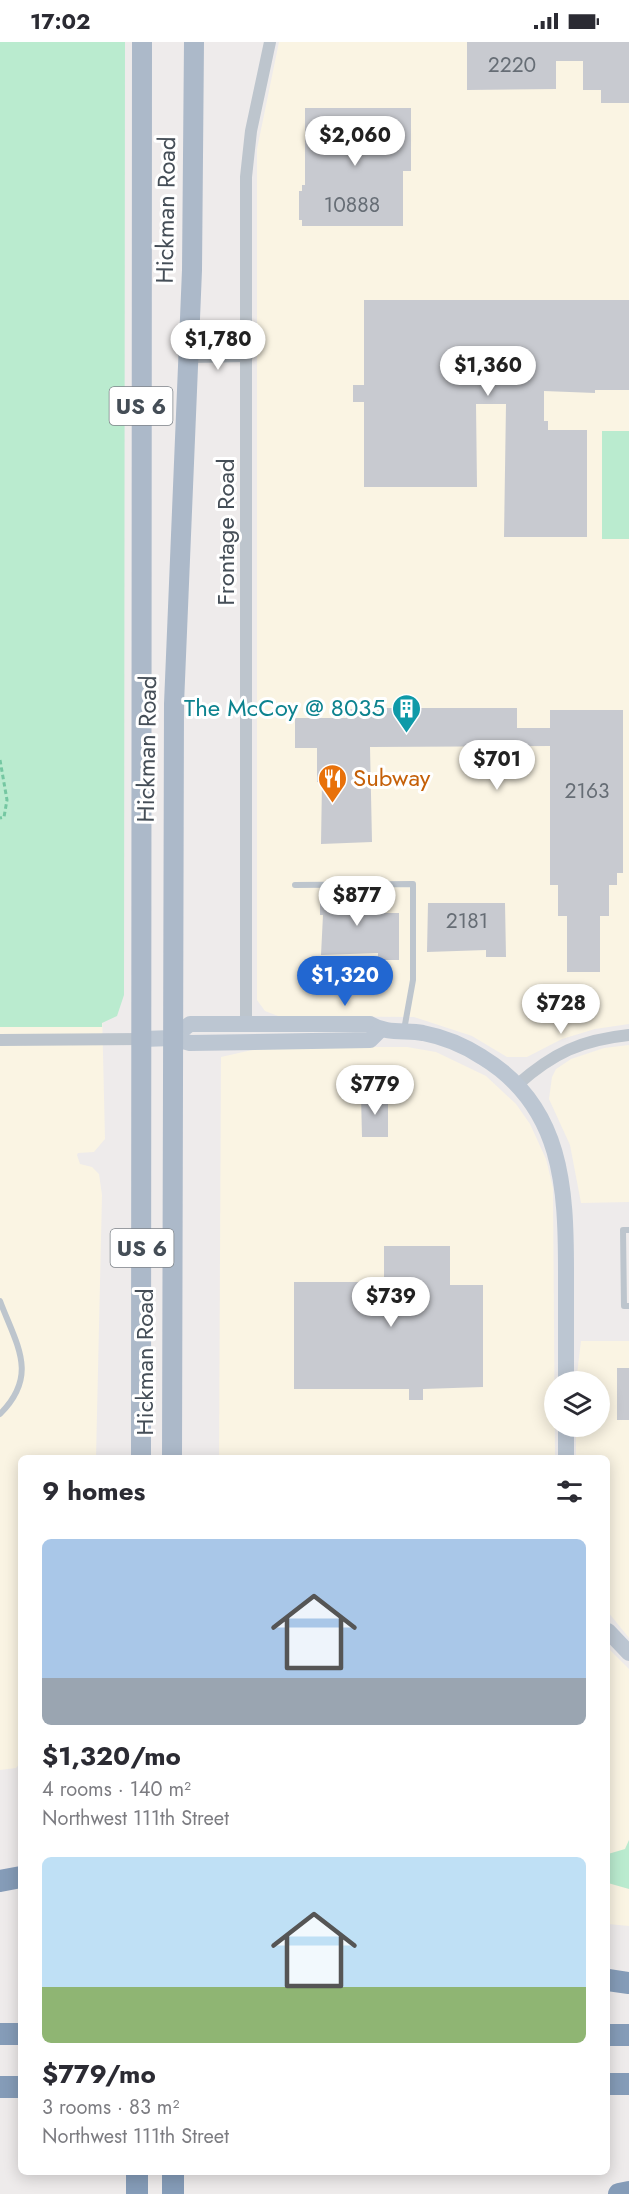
<!DOCTYPE html>
<html lang="en">
<head>
<meta charset="utf-8">
<style>
  :root { --surface:#fff; --page:#f7f7f7; --text:#2b2b33; --muted:#7c7c81; --accent:#2267d1 }
  body { margin:0; font-family:Jost,sans-serif; background:var(--page); color:var(--text); height:100vh; display:flex; flex-direction:column; font-size:22px; white-space:nowrap }
  * { box-sizing:border-box; margin:0 }
  p { font-size:20px; color:var(--muted) }
  .icon { flex:none; width:33px; height:33px; fill:none; stroke:currentColor; stroke-width:2; stroke-linecap:round; stroke-linejoin:round }
  .map { position:relative; flex:1; overflow:hidden }
  .details { position:absolute; left:18px; top:1413px; width:592px; height:720px; display:flex; flex-direction:column; background:var(--surface); border-radius:9px; box-shadow:0 3px 15px #0003 }
  .details>* { flex:none }
  .controls { position:absolute; left:544px; top:1329px; display:grid; gap:12px }
  .controls a { display:grid; place-items:center; width:66px; height:66px; border-radius:50%; background:var(--surface); box-shadow:0 3px 15px #0003; font-size:30px }
  .price { position:absolute; translate:-50% -51px; padding:0 14px; border-radius:21px; background:#fff; color:#222; font-size:20px; line-height:39px; filter:drop-shadow(0 2px 3px #0008) }
  .price::after { content:''; position:absolute; left:50%; top:36px; width:18px; height:14px; margin-left:-9px; background:inherit; clip-path:polygon(0 0,100% 0,50% 100%) }
  .price.active { background:var(--accent); color:#fff }
  ul { padding:0; list-style:none }
  li { display:grid; align-content:center; gap:12px; height:318px; padding:0 24px }
  li span { display:grid; place-items:center; height:186px; border-radius:9px; color:#555 }
  li>.icon { margin-inline-start:auto }
  span .icon { width:108px; height:108px; fill:#fffc; stroke-width:1 }
  li b { font-size:26px }
  h2 { display:flex; justify-content:space-between; align-items:center; height:72px; padding:0 24px; font-size:26px }
  .status { display:flex; justify-content:space-between; align-items:center; height:42px; padding:0 30px; background:var(--surface); direction:ltr }
  .status svg { height:16px; fill:currentColor }
  .map>svg:first-child { display:block }
  .commercial { fill:#faf4e3 }
  .green { fill:#baebcf }
  .building { fill:#c8cad0 }
  .lines { fill:none; stroke-linecap:round; stroke-linejoin:round }
  .path { stroke:#75c7a2; stroke-width:3; stroke-dasharray:4.5 3; stroke-linecap:butt }
  .lane { stroke:#bdc5cd; stroke-width:6 }
  .street { stroke:#bdc5cd; stroke-width:12 }
  .secondary { stroke:#bcc6d2; stroke-width:16 }
  .primary { stroke:#acb9c9; stroke-width:20 }
  .highway { stroke:#859cb8; stroke-width:22 }
  .labels { text-anchor:middle; stroke-width:6; stroke-linejoin:round; paint-order:stroke }
  .number-label { font-size:21px; fill:#666d75 }
  .shield { fill:#fff; stroke:#7d8389; stroke-width:1.5 }
  .shield-label { font-size:22px; font-weight:bold; fill:#454e57 }
  .street-label { font-size:24px; fill:#454e57; stroke:#fff }
  .culture-label { font-size:24px; fill:#0d838f; stroke:#fff; text-anchor:end }
  .food-label { font-size:24px; fill:#c56008; stroke:#fff; text-anchor:start }
</style>
</head>
<body>
<div class="status"><b>17:02</b><svg viewBox="0 0 49 12"><path d="M0 12V9h3v3zM5 12V6h3v6zM10 12V3h3v9zM15 12V0h3v12zM26 1h20v11H26zM47 4h2v5h-2z"/></svg></div>
<div class="map">
<svg width="629" height="2152" viewBox="0 0 629 2152">
  <rect width="100%" height="100%" fill="#eeebeb"/>
  <g class="commercial">
    <polygon points="279,0 629,0 629,982 595,987 562,997 527,1015 507,1015 472,994 414,975 278,974 265,969 257,958 257,107"/>
    <polygon points="0,969 102,969 105,1097 94,1110 78,1111 77,1113 80,1122 92,1125 99,1132 102,1153 96,1416 21,1416 21,1720 16,1726 0,1728"/>
    <polygon points="629,1003 629,1160 581,1161 570,1103 549,1057 552,1035 556,1027 571,1017 604,1006"/>
    <polygon points="287,1005 407,1005 436,1010 486,1034 516,1062 530,1082 546,1117 553,1146 555,1416 219,1416 221,1015 252,1008"/>
    <polygon points="581,1299 629,1299 629,1596 608,1570 608,1416 576,1416 576,1385 600,1384 600,1340 576,1340"/>
    <polygon points="608,1606 629,1627 629,1884 608,1882"/>
  </g>
  <g class="green">
    <polygon points="0,0 125,0 124,953 117,974 102,981 102,985 0,985"/>
    <rect x="602" y="389" width="27" height="108"/>
    <polygon points="629,1798 629,1847 608,1841 608,1812 625,1807"/>
  </g>
  <g class="building">
    <polygon points="467,0 629,0 629,61 601,61 601,48 583,48 583,19 556,19 556,47 467,48"/>
    <polygon points="305,66 411,66 411,129 403,129 403,184 302,184 302,178 299,178 299,149 302,149 302,143 305,143"/>
    <polygon points="364,258 629,258 629,348 595,348 595,351 544,349 544,379 548,379 548,388 587,388 587,495 504,495 506,362 476,362 477,445 364,445 364,360 353,360 353,343 364,343"/>
    <polygon points="358,666 517,666 517,686 550,686 550,668 623,668 623,831 617,831 617,843 609,843 609,874 600,874 600,930 567,930 567,874 558,874 558,843 550,843 550,704 370,705 372,800 321,802 322,740 317,740 317,706 295,706 295,676 346,676 346,668"/>
    <polygon points="344,848 367,850 367,871 399,871 399,918 378,918 378,911 321,913 323,873 320,873 320,849"/>
    <polygon points="428,861 505,861 506,915 486,915 486,908 427,910"/>
    <polygon points="361,1053 388,1053 388,1095 362,1095"/>
    <polygon points="384,1204 450,1204 450,1243 483,1243 483,1345 423,1347 423,1358 409,1358 409,1347 294,1347 294,1240 384,1240"/>
    <rect x="617" y="1326" width="12" height="52"/>
  </g>
  <g class="lines">
    <polyline class="path" points="0,718 7,758 4,775 0,776"/>
    <g class="lane">
      <polyline points="295,843 413,842 413,938 404,988"/>
      <polyline points="629,1188 623,1188 624,1264 629,1264"/>
      <path d="M0,1259c17,45 39,74 0,113"/>
    </g>
    <g class="street">
      <polyline points="190,315 247,314"/>
      <polyline points="246,983 246,135 251,89 270,0"/>
      <polyline points="0,998 143,997"/>
      <path d="M517,1043c36,-32 64,-45 112,-50"/>
    </g>
    <g class="secondary">
      <path d="M172,996l18,-14h180c16,10 35,6 53,9 21,4 42,13 59,24 81,49 84,131 84,215 0,36 0,73 0,110"/>
      <polyline points="143,997 172,996 190,1001 370,998 380,988"/>
      <polyline points="566,1384 566,1416"/>
      <polyline points="608,1589 629,1611"/>
    </g>
    <g class="primary">
      <polyline points="141,1416 142,0"/>
      <polyline points="172,1416 174,662 192,228 194,0"/>
    </g>
    <g class="highway">
      <polyline points="0,1839 21,1835"/>
      <polyline points="608,1938 629,1941"/>
      <polyline points="0,1992 21,1992"/>
      <polyline points="608,1993 629,1993"/>
      <polyline points="608,2042 629,2042"/>
      <polyline points="0,2045 21,2045"/>
      <polyline points="137,2130 137,2152"/>
      <polyline points="173,2152 173,2130"/>
      <polyline points="619,2152 629,2150"/>
    </g>
  </g>
  <defs>
    <symbol id="building-pin" viewBox="-11 -11 22 30"><path d="M0 17L-7.5 6A9.5 9.5 0 1 1 7.5 6Z" fill="#0f9aa8" stroke="#fff"/><path d="M-4-6H4V6H1V3H-1V6H-4ZM-2.5-4.3h1.7v1.8h-1.7ZM.8-4.3h1.7v1.8H.8ZM-2.5-1h1.7V.8h-1.7ZM.8-1h1.7V.8H.8Z" fill="#fff"/></symbol>
    <symbol id="restaurant-pin" viewBox="-11 -11 22 30"><path d="M0 17L-7.5 6A9.5 9.5 0 1 1 7.5 6Z" fill="#e8710a" stroke="#fff"/><path d="M-5-6h1v4h1v-4h1v4h1v-4h1v5L-1.5 .5V6h-2V.5L-5-1ZM5-6V6H3V1.5H1.5Q1.5-4 5-6Z" fill="#fff"/></symbol>
  </defs>
  <g fill-rule="evenodd">
    <use href="#building-pin" x="390" y="650" width="33" height="45"/>
    <use href="#restaurant-pin" x="316" y="720" width="33" height="45"/>
  </g>
  <g class="labels">
    <g class="number-label">
      <text x="512" y="30">2220</text>
      <text x="352" y="170">10888</text>
      <text x="587" y="756">2163</text>
      <text x="467" y="886">2181</text>
    </g>
    <g class="shield">
      <rect x="109.5" y="345" width="63" height="38" rx="4.5"/>
      <rect x="110.5" y="1187" width="63" height="38" rx="4.5"/>
    </g>
    <g class="shield-label">
      <text x="141" y="372">US 6</text>
      <text x="142" y="1214">US 6</text>
    </g>
    <g class="street-label">
      <text transform="translate(166 168) rotate(-89)" y="8">Hickman Road</text>
      <text transform="translate(226 490) rotate(-90)" y="8">Frontage Road</text>
      <text transform="translate(147 707) rotate(-89)" y="8">Hickman Road</text>
      <text transform="translate(145 1320) rotate(-90)" y="8">Hickman Road</text>
    </g>
    <g class="culture-label">
      <text x="385" y="674">The McCoy @ 8035</text>
    </g>
    <g class="food-label">
      <text x="353" y="744">Subway</text>
    </g>
  </g>
</svg>
<div class="controls">
<a><svg class="icon" aria-label="layers" viewBox="0 0 24 24"><path d="M12 4l9 5-9 5-9-5zM3 14l9 5 9-5"/></svg></a>
</div>
<b class="price" style="left:355px;top:125px">$2,060</b>
<b class="price" style="left:218px;top:329px">$1,780</b>
<b class="price" style="left:488px;top:355px">$1,360</b>
<b class="price" style="left:497px;top:749px">$701</b>
<b class="price" style="left:357px;top:885px">$877</b>
<b class="price active" style="left:345px;top:965px">$1,320</b>
<b class="price" style="left:561px;top:993px">$728</b>
<b class="price" style="left:375px;top:1074px">$779</b>
<b class="price" style="left:391px;top:1286px">$739</b>
<section class="details">
<h2>9 homes<svg class="icon" aria-label="filters" viewBox="0 0 24 24"><path d="M4 7h16M4 17h16"/><circle cx="9" cy="7" r="2"/><circle cx="15" cy="17" r="2"/></svg></h2>
<ul>
<li><span style="background:linear-gradient(#a9c7e8 75%,#9aa5b1 0)"><svg class="icon" aria-label="home" viewBox="0 0 24 24"><path d="M3 11l9-7 9 7M6 9v11h12V9"/></svg></span><div><b>$1,320/mo</b><p>4 rooms · 140 m²</p><p>Northwest 111th Street</p></div></li>
<li><span style="background:linear-gradient(#bfe0f5 70%,#8fb573 0)"><svg class="icon" aria-label="home" viewBox="0 0 24 24"><path d="M3 11l9-7 9 7M6 9v11h12V9"/></svg></span><div><b>$779/mo</b><p>3 rooms · 83 m²</p><p>Northwest 111th Street</p></div></li>
</ul>
</section>
</div>
</body>
</html>
